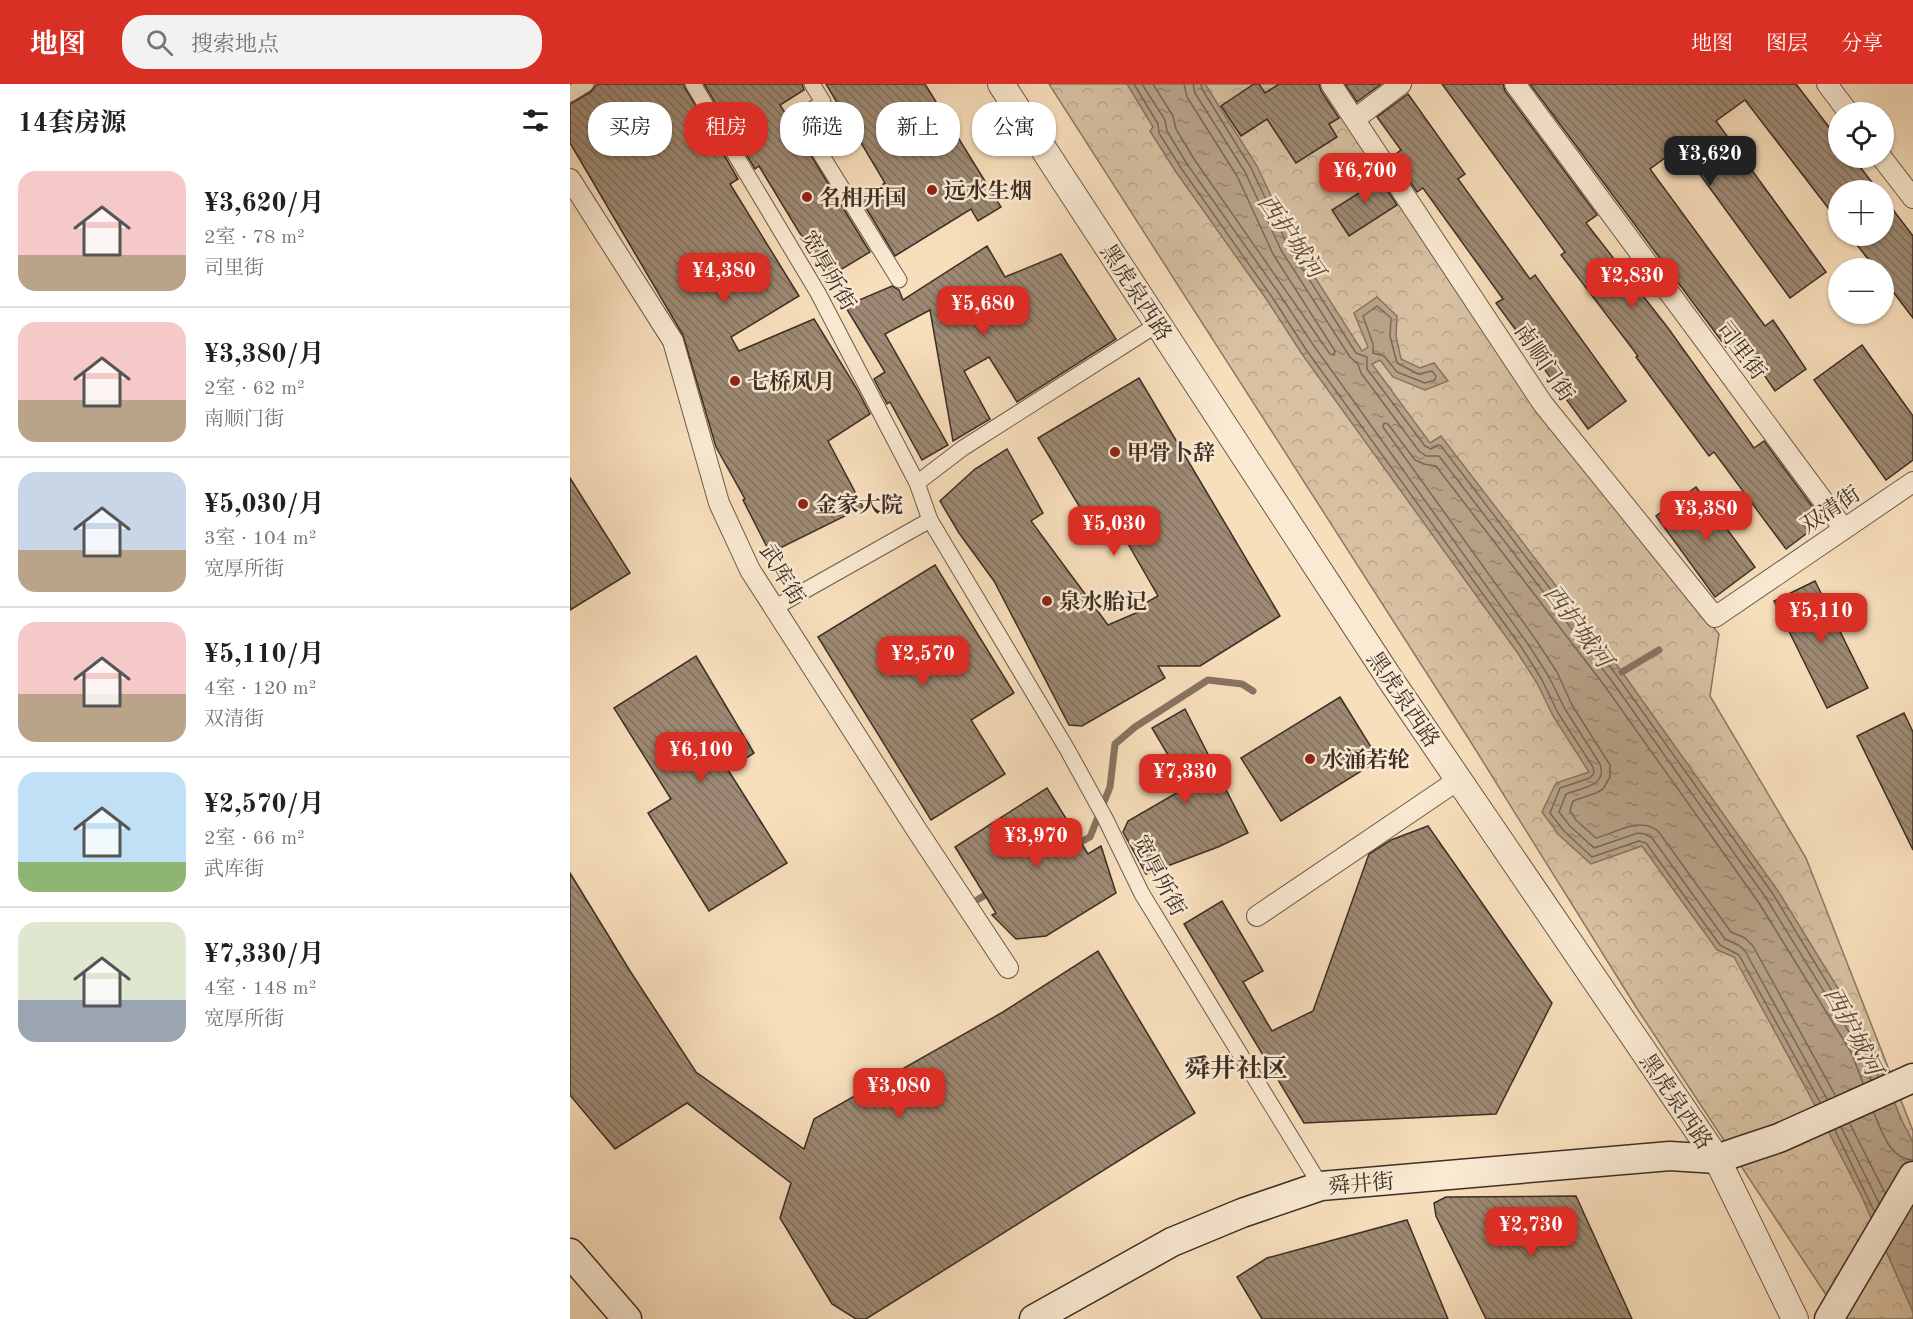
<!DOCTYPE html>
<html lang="zh">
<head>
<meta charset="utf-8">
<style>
  :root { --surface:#fff; --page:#f2f2f2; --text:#202124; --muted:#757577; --line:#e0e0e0; --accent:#d93025 }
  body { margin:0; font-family:"Old Standard TT","Noto Serif SC",serif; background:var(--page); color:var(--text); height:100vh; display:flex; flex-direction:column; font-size:22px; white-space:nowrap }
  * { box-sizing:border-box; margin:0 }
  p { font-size:20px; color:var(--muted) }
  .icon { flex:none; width:33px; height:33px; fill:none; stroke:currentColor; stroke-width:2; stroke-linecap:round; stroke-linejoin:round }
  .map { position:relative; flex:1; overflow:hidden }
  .sheet { display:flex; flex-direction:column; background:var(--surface); width:570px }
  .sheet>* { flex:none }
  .banner { position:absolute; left:18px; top:18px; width:570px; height:54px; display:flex; gap:12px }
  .fabs { position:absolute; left:1258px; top:18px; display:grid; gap:12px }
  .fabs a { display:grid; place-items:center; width:66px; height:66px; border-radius:50%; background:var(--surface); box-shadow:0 2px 4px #0004; font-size:30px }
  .price { position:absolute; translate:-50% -51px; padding:0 14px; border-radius:12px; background:var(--accent); color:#fff; font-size:20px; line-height:39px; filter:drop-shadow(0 2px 3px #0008) }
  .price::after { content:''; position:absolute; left:50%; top:36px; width:18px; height:14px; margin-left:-9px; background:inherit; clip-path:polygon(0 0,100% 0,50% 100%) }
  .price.active { background:#222; color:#fff }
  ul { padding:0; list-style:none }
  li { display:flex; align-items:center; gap:18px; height:150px; padding:0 18px }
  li+li { border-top:2px solid var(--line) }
  li span { display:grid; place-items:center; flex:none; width:168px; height:120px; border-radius:18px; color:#555 }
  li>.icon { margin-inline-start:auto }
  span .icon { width:72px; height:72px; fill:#fffc; stroke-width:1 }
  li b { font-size:26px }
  h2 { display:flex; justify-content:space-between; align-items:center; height:72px; padding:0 18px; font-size:26px }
  .chip { padding:0 21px; border-radius:24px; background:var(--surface); box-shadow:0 2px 4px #0004; font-size:21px; line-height:54px }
  .chip.active { background:var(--accent); color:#fff }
  header { display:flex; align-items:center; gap:36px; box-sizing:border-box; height:84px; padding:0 30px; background:var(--accent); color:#fff }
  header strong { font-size:28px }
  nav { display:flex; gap:33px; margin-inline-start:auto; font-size:21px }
  .search { width:420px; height:54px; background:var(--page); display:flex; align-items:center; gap:15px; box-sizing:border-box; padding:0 21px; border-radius:24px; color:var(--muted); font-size:22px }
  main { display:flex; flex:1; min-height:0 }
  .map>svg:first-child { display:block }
  .forest { fill:url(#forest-crowns); stroke:#8a7864; stroke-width:1.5 }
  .water { fill:url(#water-ripples); stroke:#877461; stroke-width:1.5 }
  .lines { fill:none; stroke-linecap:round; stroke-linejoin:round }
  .shore { stroke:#7a6857; stroke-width:1.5 }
  .stream { stroke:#877461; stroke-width:7 }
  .building { fill:url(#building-back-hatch); stroke:#3d2e25; stroke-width:1.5 }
  .pedestrian-casing { stroke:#6c5a4b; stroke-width:17 }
  .minor-casing { stroke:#6c5a4b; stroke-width:22 }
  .tertiary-casing { stroke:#6c5a4b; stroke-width:28 }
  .secondary-casing { stroke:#3d2e25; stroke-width:31 }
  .pedestrian { stroke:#faead3; stroke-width:15 }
  .minor { stroke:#faead3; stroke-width:20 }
  .tertiary { stroke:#faead3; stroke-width:26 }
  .secondary { stroke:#faead3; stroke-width:28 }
  .poi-dot { fill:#8f2418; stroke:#faead3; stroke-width:2 }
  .labels { text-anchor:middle; stroke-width:5; stroke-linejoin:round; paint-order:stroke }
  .poi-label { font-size:22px; font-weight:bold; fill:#3d2e25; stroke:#faead3; text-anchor:start }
  .street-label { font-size:22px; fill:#3d2e25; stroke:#faead3 }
  .water-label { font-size:24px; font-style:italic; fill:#5c4b3e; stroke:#faead3 }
  .quarter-label { font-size:26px; font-weight:bold; fill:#3d2e25; stroke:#faead3 }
</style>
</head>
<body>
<header>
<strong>地图</strong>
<div class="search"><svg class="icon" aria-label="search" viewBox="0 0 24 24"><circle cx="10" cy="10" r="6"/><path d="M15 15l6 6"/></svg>搜索地点</div>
<nav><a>地图</a><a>图层</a><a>分享</a></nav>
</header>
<main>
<section class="sheet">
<h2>14套房源<svg class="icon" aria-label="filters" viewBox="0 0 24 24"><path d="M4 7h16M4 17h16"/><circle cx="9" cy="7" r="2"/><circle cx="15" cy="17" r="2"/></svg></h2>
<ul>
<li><span style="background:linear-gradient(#f6c9c9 70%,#b9a48a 0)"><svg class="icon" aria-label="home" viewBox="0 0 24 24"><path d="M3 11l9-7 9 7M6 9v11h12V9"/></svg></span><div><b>¥3,620/月</b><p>2室 · 78 m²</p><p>司里街</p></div></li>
<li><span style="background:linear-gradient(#f6c9c9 65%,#b9a48a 0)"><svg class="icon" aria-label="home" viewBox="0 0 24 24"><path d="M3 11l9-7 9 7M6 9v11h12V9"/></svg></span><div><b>¥3,380/月</b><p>2室 · 62 m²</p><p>南顺门街</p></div></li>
<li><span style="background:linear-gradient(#c9d6e8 65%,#b9a48a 0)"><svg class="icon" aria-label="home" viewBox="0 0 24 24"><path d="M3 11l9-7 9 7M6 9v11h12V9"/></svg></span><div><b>¥5,030/月</b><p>3室 · 104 m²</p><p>宽厚所街</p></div></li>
<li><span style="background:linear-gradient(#f6c9c9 60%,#b9a48a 0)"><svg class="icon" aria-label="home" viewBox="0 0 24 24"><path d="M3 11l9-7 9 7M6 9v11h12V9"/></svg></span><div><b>¥5,110/月</b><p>4室 · 120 m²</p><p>双清街</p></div></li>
<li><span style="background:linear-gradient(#bfe0f5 75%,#8fb573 0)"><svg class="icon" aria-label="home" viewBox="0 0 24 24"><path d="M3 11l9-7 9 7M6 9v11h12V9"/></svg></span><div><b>¥2,570/月</b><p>2室 · 66 m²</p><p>武库街</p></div></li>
<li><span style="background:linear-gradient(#dfe7d0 65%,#9aa5b1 0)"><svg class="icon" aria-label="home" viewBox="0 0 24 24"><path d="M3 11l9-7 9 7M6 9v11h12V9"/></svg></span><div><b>¥7,330/月</b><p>4室 · 148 m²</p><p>宽厚所街</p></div></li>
</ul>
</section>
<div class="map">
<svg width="1343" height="1235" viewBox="0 0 1343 1235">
  <defs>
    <pattern id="forest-crowns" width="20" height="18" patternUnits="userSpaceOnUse" patternTransform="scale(1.5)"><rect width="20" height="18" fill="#d8c1a2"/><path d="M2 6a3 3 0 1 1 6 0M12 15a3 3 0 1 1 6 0" fill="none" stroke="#baa68b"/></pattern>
    <pattern id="water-ripples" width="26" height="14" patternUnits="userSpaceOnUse" patternTransform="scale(1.5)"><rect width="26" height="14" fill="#b8a389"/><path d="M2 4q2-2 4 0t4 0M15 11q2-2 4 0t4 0" fill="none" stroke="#978570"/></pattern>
    <pattern id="building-back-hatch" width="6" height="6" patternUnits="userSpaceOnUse" patternTransform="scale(1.5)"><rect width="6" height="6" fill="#9e8a74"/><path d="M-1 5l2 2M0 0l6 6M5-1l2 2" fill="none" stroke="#82715f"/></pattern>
  </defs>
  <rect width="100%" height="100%" fill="#f8dfbc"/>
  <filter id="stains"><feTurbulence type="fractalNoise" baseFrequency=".00333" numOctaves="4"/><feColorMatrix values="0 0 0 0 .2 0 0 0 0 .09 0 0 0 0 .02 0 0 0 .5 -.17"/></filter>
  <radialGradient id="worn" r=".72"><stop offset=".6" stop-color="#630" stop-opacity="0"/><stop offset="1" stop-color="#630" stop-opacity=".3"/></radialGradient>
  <polygon class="forest" points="479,0 754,0 964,322 1149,550 1140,612 1236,774 1343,1047 1343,1235 1272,1235 1066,923 897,652"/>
  <polygon class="water" points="557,0 635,0 687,82 723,159 792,267 798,263 784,229 807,213 827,232 826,252 831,275 850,284 864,279 878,297 855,306 823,293 810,276 802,280 860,359 871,352 1052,588 1208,807 1301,958 1331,1035 1343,1058 1343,1228 1291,1111 1239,1010 1164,873 1147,866 1072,762 1021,780 989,751 972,728 986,699 1019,688 983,632 967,599 947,568 732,270 697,216 606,88 580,47 583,43"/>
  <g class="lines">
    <g class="shore">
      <polyline points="564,0 588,40 589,49 611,84 702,213 737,267 952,564 972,596 988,629 1023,683 1024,689 1020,694 990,704 980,729 994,747 1022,773 1069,757 1076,759 1150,861 1169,871 1250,1018"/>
      <path d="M572,0l23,36 2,11 20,33 91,128 36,54 214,298 21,33 16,32 35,55c8,22 -19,24 -34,30l-7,18 11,14 24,22 44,-15 7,1 7,4 73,101 15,7 5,5 82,148"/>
      <polyline points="583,0 603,32 606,45 624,75 760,270 764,271 765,267 703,170 667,92 617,13 614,0"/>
      <polyline points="623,0 625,9 675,88 711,166 780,273 788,280 791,289 849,367 856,372 869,372 1041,596 1196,814 1289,964 1301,996"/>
      <polyline points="631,0 632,5 681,84 718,162 786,269 797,273 797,285 855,362 861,365 868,361 871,362 1047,592 1203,810 1295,961 1308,992"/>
      <polygon points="807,222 821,234 820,252 827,279 848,290 862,287 866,292 865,296 855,299 827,288 814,272 803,269 803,260 793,232"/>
      <path d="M1265,1011l-82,-149 -8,-8 -14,-6 -73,-101c-19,-15 -42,2 -62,7l-20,-18 -6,-9 3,-10 23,-8 7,-4 7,-12v-12l-38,-60 -15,-33 -21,-32 -153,-213 1,-4 4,1 27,36 9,4 12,2 168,219 155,218 92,149 12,31"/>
      <path d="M1304,1029c8,18 15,46 39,47"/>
      <polyline points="1280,1040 1315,1109"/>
      <polyline points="1271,1043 1309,1119"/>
      <polyline points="1265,1046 1304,1127"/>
    </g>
    <g class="stream">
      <polyline points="1052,588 1089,566"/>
      <polyline points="503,762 520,753 540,703 545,660 565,643 638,596 672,600 683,607"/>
      <polyline points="407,816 422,807"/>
    </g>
  </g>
  <g class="building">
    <polygon points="27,0 113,0 168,95 160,100 229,212 161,253 169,267 244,235 287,305 300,330 258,357 293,423 200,469 173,416 175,415 146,363 113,251 0,59 0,20 21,8"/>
    <polygon points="134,0 232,0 234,6 210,21 300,168 257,194 189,82 185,85"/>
    <polygon points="256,0 355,0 431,123 408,137 401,125 325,172 290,114 315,99"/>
    <polygon points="684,0 689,0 695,9 709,0 749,0 751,7 769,34 759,40 767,53 726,79 697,35 671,52 651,22"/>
    <polygon points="775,0 811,0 787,18"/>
    <polygon points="872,0 933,0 935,7 1027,131 1016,139 1098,244 1184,364 1194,357 1253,437 1216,465 1144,368 1139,372 1066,273 1068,272 991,171 995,168"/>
    <polygon points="960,0 1226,0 1269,56 1269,74 1283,74 1308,106 1269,106 1269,138 1175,16 1146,37 1256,188 1220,214 1110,63 1080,85 1195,242 1203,236 1236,285 1205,307 1169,254 1156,263"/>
    <polygon points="838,10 895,90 888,95 960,195 965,191 1056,317 1018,345 926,219 933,215 853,104 847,108 823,72 831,66 807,33"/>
    <polygon points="803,85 827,121 779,152 762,126 794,106 787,95"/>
    <polygon points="1314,114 1343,152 1343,234 1314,196 1314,184 1305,184 1280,152 1314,152"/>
    <polygon points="417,162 435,193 491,170 546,255 447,318 419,273 394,287 420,335 383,357 360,226 315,250 378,361 352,376 320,318 317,320 304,295 315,288 275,222 322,202 329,206 333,216"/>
    <polygon points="1292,261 1343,332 1343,376 1316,396 1244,296"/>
    <polygon points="569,294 710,532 630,582 588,582 595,594 512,642 499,641 424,497 389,449 370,417 405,385 437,365 473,429 461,437 538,541 573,526 570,522 588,512 538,425 517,435 468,354"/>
    <polygon points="0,394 60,489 0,526"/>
    <polygon points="1126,403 1185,483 1145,513 1086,432"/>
    <polygon points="365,481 444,609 401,636 435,690 361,736 248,553"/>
    <polygon points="1245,497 1298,604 1257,624 1204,517"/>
    <polygon points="126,572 184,669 158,686 217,779 139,827 78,729 101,715 44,624"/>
    <polygon points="770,613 809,676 711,737 671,674"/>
    <polygon points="615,625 678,749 648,763 576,790 553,748 558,737 617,703 582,644"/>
    <polygon points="1334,629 1343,648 1343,766 1287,652"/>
    <polygon points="477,704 518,770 531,762 546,809 476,852 446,855 422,831 426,829 385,763"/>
    <polygon points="858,742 982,919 926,1030 734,1039 614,840 652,817 693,887 673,898 702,947 743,927 799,770 821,756"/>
    <polygon points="0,789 60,887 126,988 234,1065 244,1035 433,928 528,867 625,1029 296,1235 286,1235 262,1220 210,1134 221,1099 117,1019 45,1065 0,1011"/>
    <polygon points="1006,1112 1062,1235 916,1235 866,1132 864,1119 876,1113"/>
    <polygon points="837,1136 878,1235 692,1235 667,1193 697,1174"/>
  </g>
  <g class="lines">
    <defs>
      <g id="pedestrian">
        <polyline points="123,0 248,209 347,399"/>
        <polyline points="242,0 253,18 229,35 329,196"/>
        <polyline points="0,10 16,0"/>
        <polyline points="588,240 393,364 347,399 360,436 497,665 535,734 572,810 751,1102"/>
        <polyline points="204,524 360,436"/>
      </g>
      <g id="minor">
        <polyline points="761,0 973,320 1145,533 1343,398"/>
        <polyline points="945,0 1274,445"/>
        <polyline points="1257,0 1278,28"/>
        <polyline points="785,35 831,0"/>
        <polyline points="1312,74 1343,114"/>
        <polyline points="0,95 103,257 149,419 180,486 348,748 438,884"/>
        <polyline points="687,832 888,696"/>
      </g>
      <polyline id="tertiary" points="431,0 822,598 1147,1075 1225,1235"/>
      <g id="secondary">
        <polyline points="0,1169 57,1235"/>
        <polyline points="464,1235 602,1158 672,1129 751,1102 1100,1072 1147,1075 1170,1067 1209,1054 1343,994"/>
        <polyline points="1259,1235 1343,1092"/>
      </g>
    </defs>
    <use href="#pedestrian" class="pedestrian-casing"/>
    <use href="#minor" class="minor-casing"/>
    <use href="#tertiary" class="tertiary-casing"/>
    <use href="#secondary" class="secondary-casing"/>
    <use href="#pedestrian" class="pedestrian"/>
    <use href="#minor" class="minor"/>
    <use href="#tertiary" class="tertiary"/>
    <use href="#secondary" class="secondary"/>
  </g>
  <g class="poi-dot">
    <circle cx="362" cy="106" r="6"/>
    <circle cx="237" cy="113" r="6"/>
    <circle cx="165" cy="297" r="6"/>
    <circle cx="545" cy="368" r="6"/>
    <circle cx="233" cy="420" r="6"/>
    <circle cx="477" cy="517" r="6"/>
    <circle cx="740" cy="675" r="6"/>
  </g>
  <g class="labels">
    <g class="poi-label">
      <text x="374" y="114">远水生烟</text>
      <text x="249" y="121">名相开国</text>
      <text x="177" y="305">七桥风月</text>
      <text x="557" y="376">甲骨卜辞</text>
      <text x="245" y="428">金家大院</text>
      <text x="489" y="525">泉水胎记</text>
      <text x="752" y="683">水涌若轮</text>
    </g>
    <g class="street-label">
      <text transform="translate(259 186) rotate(60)" y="8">宽厚所街</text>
      <text transform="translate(567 208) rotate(57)" y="8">黑虎泉西路</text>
      <text transform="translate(1172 266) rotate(53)" y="8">司里街</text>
      <text transform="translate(975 278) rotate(56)" y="8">南顺门街</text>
      <text transform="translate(1260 425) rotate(-34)" y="8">双清街</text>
      <text transform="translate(213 490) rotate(59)" y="8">武库街</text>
      <text transform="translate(834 615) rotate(56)" y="8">黑虎泉西路</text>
      <text transform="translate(590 791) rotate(62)" y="8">宽厚所街</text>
      <text transform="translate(1107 1017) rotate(56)" y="8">黑虎泉西路</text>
      <text transform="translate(791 1099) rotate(-5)" y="8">舜井街</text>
    </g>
    <g class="water-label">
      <text transform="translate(721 152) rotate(55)" y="8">西护城河</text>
      <text transform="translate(1008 542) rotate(53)" y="8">西护城河</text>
      <text transform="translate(1283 947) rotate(62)" y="8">西护城河</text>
    </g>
    <g class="quarter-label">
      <text x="666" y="993">舜井社区</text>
    </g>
  </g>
  <rect width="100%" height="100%" filter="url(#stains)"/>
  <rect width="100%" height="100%" fill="url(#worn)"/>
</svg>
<div class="fabs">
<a><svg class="icon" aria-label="locate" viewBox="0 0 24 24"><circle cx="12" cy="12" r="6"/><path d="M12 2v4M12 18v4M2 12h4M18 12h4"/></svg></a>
<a>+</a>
<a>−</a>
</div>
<b class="price active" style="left:1140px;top:103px">¥3,620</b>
<b class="price" style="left:795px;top:120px">¥6,700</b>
<b class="price" style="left:154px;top:220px">¥4,380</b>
<b class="price" style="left:1062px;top:225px">¥2,830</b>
<b class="price" style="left:413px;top:253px">¥5,680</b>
<b class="price" style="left:1136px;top:458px">¥3,380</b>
<b class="price" style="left:544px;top:473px">¥5,030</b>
<b class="price" style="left:1251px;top:560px">¥5,110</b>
<b class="price" style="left:353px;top:603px">¥2,570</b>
<b class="price" style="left:131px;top:699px">¥6,100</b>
<b class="price" style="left:615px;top:721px">¥7,330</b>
<b class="price" style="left:466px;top:785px">¥3,970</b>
<b class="price" style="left:329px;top:1035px">¥3,080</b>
<b class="price" style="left:961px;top:1174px">¥2,730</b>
<div class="banner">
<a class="chip">买房</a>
<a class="chip active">租房</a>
<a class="chip">筛选</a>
<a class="chip">新上</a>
<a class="chip">公寓</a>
</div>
</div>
</main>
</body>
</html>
